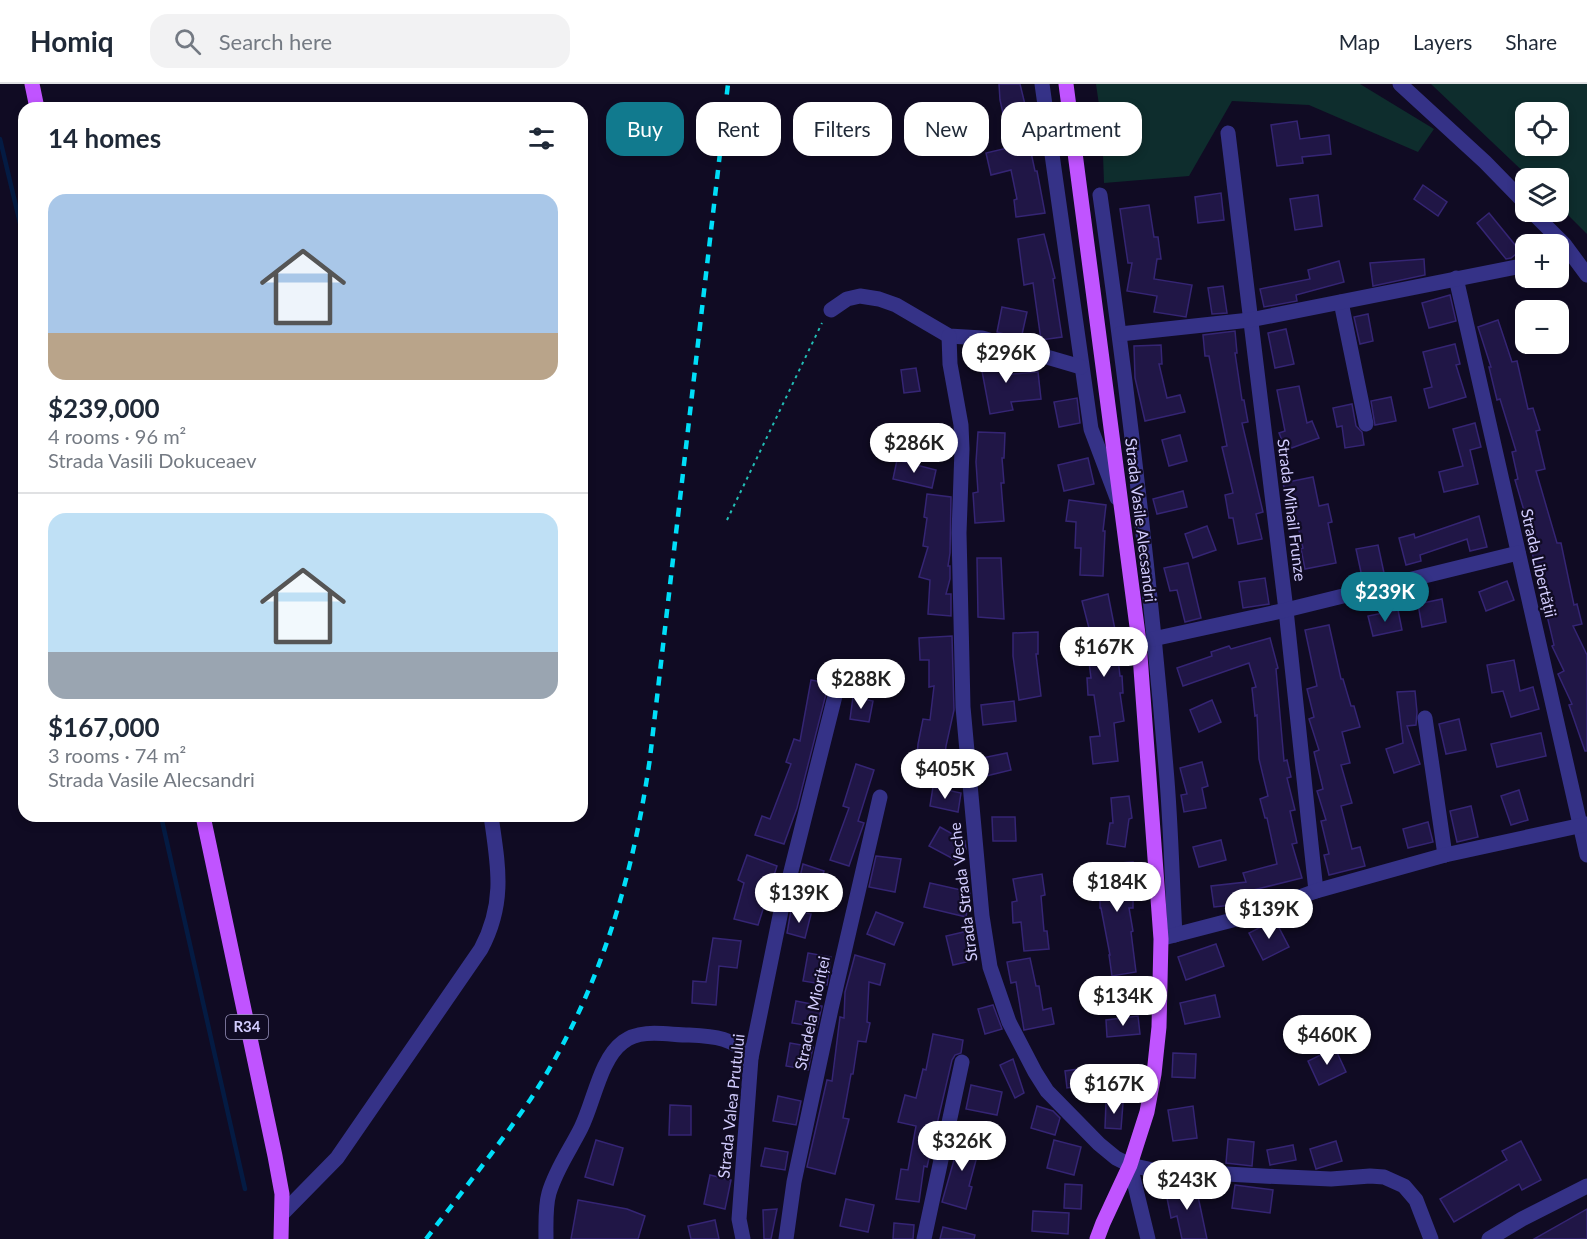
<!DOCTYPE html>
<html lang="en">
<head>
<meta charset="utf-8">
<style>
  :root { --surface:#fff; --page:#f2f2f3; --text:#1f2937; --muted:#747a83; --line:#e0e1e3; --accent:#117a8e }
  body { margin:0; font-family:Lato,sans-serif; background:var(--page); color:var(--text); height:100vh; display:flex; flex-direction:column; font-size:22px; white-space:nowrap }
  * { box-sizing:border-box; margin:0 }
  p { font-size:20px; color:var(--muted) }
  .icon { flex:none; width:33px; height:33px; fill:none; stroke:currentColor; stroke-width:2; stroke-linecap:round; stroke-linejoin:round }
  .map { position:relative; flex:1; overflow:hidden }
  .side { position:absolute; left:18px; top:18px; width:570px; height:720px; display:flex; flex-direction:column; background:var(--surface); border-radius:18px; box-shadow:0 3px 9px #0003 }
  .side>* { flex:none }
  .top-card { position:absolute; left:606px; top:18px; width:570px; height:54px; display:flex; gap:12px }
  .buttons { position:absolute; left:1515px; top:18px; display:grid; gap:12px }
  .buttons a { display:grid; place-items:center; width:54px; height:54px; border-radius:12px; background:var(--surface); box-shadow:0 3px 9px #0003; font-size:30px }
  .price { position:absolute; translate:-50% -51px; padding:0 14px; border-radius:21px; background:#fff; color:#222; font-size:20px; line-height:39px; filter:drop-shadow(0 2px 3px #0008) }
  .price::after { content:''; position:absolute; left:50%; top:36px; width:18px; height:14px; margin-left:-9px; background:inherit; clip-path:polygon(0 0,100% 0,50% 100%) }
  .price.current { background:var(--accent); color:#fff }
  ul { padding:0; list-style:none }
  li { display:grid; align-content:center; gap:12px; height:318px; padding:0 30px }
  li+li { border-top:2px solid var(--line) }
  li span { display:grid; place-items:center; height:186px; border-radius:18px; color:#555 }
  li>.icon { margin-inline-start:auto }
  span .icon { width:108px; height:108px; fill:#fffc; stroke-width:1 }
  li b { font-size:26px }
  h2 { display:flex; justify-content:space-between; align-items:center; height:72px; padding:0 30px; font-size:26px }
  .chip { padding:0 21px; border-radius:18px; background:var(--surface); box-shadow:0 3px 9px #0003; font-size:21px; line-height:54px }
  .chip.current { background:var(--accent); color:#fff }
  header { display:flex; align-items:center; gap:36px; box-sizing:border-box; height:84px; padding:0 30px; background:var(--surface); border-bottom:2px solid var(--line) }
  header strong { font-size:28px }
  nav { display:flex; gap:33px; margin-inline-start:auto; font-size:21px }
  .search { width:420px; height:54px; background:var(--page); display:flex; align-items:center; gap:15px; box-sizing:border-box; padding:0 21px; border-radius:18px; color:var(--muted); font-size:22px }
  .map>svg:first-child { display:block }
  .green { fill:#0e2d2d; fill-rule:evenodd }
  .lines { fill:none; stroke-linecap:round; stroke-linejoin:round }
  .stream { stroke:#041b43; stroke-width:4.5 }
  .building { fill:#201646; stroke:#352574; stroke-width:1.5 }
  .path { stroke:#22beb6; stroke-width:2; stroke-dasharray:3 4.5; stroke-linecap:butt }
  .minor { stroke:#353287; stroke-width:15 }
  .major { stroke:#c054ff; stroke-width:15 }
  .rail { stroke:#00def8; stroke-width:4.5; stroke-dasharray:9 8; stroke-linecap:butt }
  .labels { text-anchor:middle; stroke-width:4.5; stroke-linejoin:round; paint-order:stroke }
  .shield { fill:#100b23; stroke:#9893bd; stroke-width:1.5 }
  .shield-label { font-size:15px; font-weight:bold; fill:#d3cdff }
  .street-label { font-size:16px; fill:#d3cdff; stroke:#100b23 }
</style>
</head>
<body>
<header>
<strong>Homiq</strong>
<div class="search"><svg class="icon" aria-label="search" viewBox="0 0 24 24"><circle cx="10" cy="10" r="6"/><path d="M15 15l6 6"/></svg>Search here</div>
<nav><a>Map</a><a>Layers</a><a>Share</a></nav>
</header>
<div class="map">
<svg width="1587" height="1155" viewBox="0 0 1587 1155">
  <rect width="100%" height="100%" fill="#100b23"/>
  <g class="green">
    <polygon points="1096,0 1360,0 1434,45 1418,68 1309,21 1232,17 1189,92 1104,99 1102,42"/>
    <path d="M1431,0h156v150l-28,-28 -1,-28h-28zM1526,28h32v34h-32z"/>
  </g>
  <g class="lines">
    <g class="stream">
      <polyline points="0,55 24,156"/>
      <polyline points="161,732 245,1105"/>
    </g>
  </g>
  <g class="building">
    <polygon points="999,0 1020,0 1029,37 1006,43 1000,16"/>
    <polygon points="1297,37 1300,55 1329,51 1331,70 1302,73 1303,79 1277,82 1271,41"/>
    <polygon points="1029,59 1035,87 1037,87 1045,129 1016,133 1014,116 1017,115 1011,86 991,91 986,69"/>
    <polygon points="1423,101 1447,118 1438,132 1414,115"/>
    <polygon points="1221,109 1224,136 1198,139 1195,113"/>
    <polygon points="1318,111 1322,142 1295,146 1290,115"/>
    <polygon points="1149,121 1154,153 1158,153 1161,175 1157,175 1154,195 1192,201 1186,233 1154,228 1157,212 1127,207 1132,179 1128,179 1120,125"/>
    <polygon points="1489,129 1520,167 1511,174 1506,175 1477,139"/>
    <polygon points="1044,150 1055,194 1053,195 1062,253 1041,256 1033,199 1024,201 1018,155"/>
    <polygon points="1424,175 1425,191 1373,202 1370,179"/>
    <polygon points="1339,177 1344,198 1296,211 1297,217 1264,223 1260,205 1310,195 1308,186"/>
    <polygon points="1223,202 1227,229 1212,230 1208,204"/>
    <polygon points="1450,211 1456,237 1429,244 1422,219"/>
    <polygon points="1002,223 1027,228 1021,255 997,248"/>
    <polygon points="1368,230 1373,257 1360,260 1354,233"/>
    <polygon points="1498,236 1512,278 1517,277 1528,325 1533,324 1540,346 1536,347 1545,385 1536,387 1557,459 1561,459 1574,521 1577,520 1582,540 1573,542 1587,571 1587,667 1585,667 1569,621 1572,620 1558,590 1564,587 1552,562 1554,561 1531,464 1535,464 1515,396 1518,395 1512,368 1516,367 1500,315 1497,316 1489,283 1491,283 1478,243"/>
    <polygon points="1286,245 1294,280 1275,284 1268,249"/>
    <polygon points="1235,247 1237,269 1235,269 1242,316 1244,316 1248,338 1242,339 1263,428 1256,430 1262,455 1238,460 1233,434 1229,434 1225,411 1233,409 1222,363 1227,362 1209,272 1205,272 1203,251"/>
    <polygon points="1455,260 1460,280 1456,281 1466,313 1429,324 1424,305 1432,303 1423,268"/>
    <polygon points="1161,261 1162,280 1159,280 1167,314 1180,311 1185,328 1145,337 1135,294 1134,262"/>
    <polygon points="981,266 1007,282 1001,291 1038,288 1041,315 1011,318 1013,326 990,330 982,287 972,281"/>
    <polygon points="916,284 920,307 904,309 901,286"/>
    <polygon points="1299,302 1307,339 1312,337 1319,354 1286,366 1279,349 1285,347 1277,306"/>
    <polygon points="1391,313 1396,337 1375,341 1371,317"/>
    <polygon points="1077,314 1080,339 1059,343 1054,318"/>
    <polygon points="1352,320 1356,342 1362,348 1364,361 1345,364 1342,342 1337,343 1333,324"/>
    <polygon points="1475,339 1481,363 1470,366 1478,400 1444,408 1439,388 1463,382 1453,345"/>
    <polygon points="905,347 947,348 943,361 905,351"/>
    <polygon points="978,348 1005,349 1004,374 1002,374 1004,399 1001,399 1004,437 975,439 973,409 978,408 976,378"/>
    <polygon points="1180,351 1187,377 1169,382 1162,356"/>
    <polygon points="1088,374 1094,400 1064,407 1058,381"/>
    <polygon points="897,376 936,386 932,404 893,395"/>
    <polygon points="1313,393 1319,422 1328,420 1332,438 1328,439 1336,479 1305,485 1301,465 1303,464 1293,420 1288,421 1283,399"/>
    <polygon points="1183,407 1187,423 1157,430 1153,415"/>
    <polygon points="927,410 951,413 950,469 948,482 950,482 950,495 946,510 951,510 951,532 928,530 930,496 919,493 928,463 923,462 927,434 924,433"/>
    <polygon points="1069,416 1106,421 1103,447 1105,447 1103,492 1080,491 1081,464 1075,464 1076,438 1066,437"/>
    <polygon points="1479,432 1487,463 1470,467 1467,455 1420,471 1421,477 1406,481 1399,454 1414,450 1415,454"/>
    <polygon points="1207,442 1216,466 1193,474 1185,450"/>
    <polygon points="1378,461 1384,489 1362,493 1356,465"/>
    <polygon points="977,474 1001,474 1004,535 978,533"/>
    <polygon points="1188,479 1201,534 1185,538 1177,506 1170,507 1164,484"/>
    <polygon points="1265,494 1269,520 1243,524 1239,498"/>
    <polygon points="1507,497 1514,516 1486,527 1479,508"/>
    <polygon points="1108,510 1119,566 1117,566 1120,592 1122,592 1123,609 1120,609 1124,637 1114,639 1118,677 1093,680 1090,653 1100,652 1094,611 1088,611 1087,594 1091,594 1089,578 1093,577 1088,548 1090,548 1082,517"/>
    <polygon points="1442,515 1446,538 1422,543 1418,520"/>
    <polygon points="1398,526 1402,546 1373,552 1368,532"/>
    <polygon points="1329,541 1341,595 1343,595 1351,622 1354,622 1360,643 1342,648 1350,679 1341,681 1352,719 1341,722 1352,765 1360,763 1365,782 1329,791 1324,771 1329,770 1321,737 1326,736 1317,707 1323,705 1314,668 1319,666 1309,635 1314,633 1307,605 1317,602 1305,546"/>
    <polygon points="1038,548 1038,570 1036,570 1041,612 1019,616 1013,572 1013,549"/>
    <polygon points="952,552 954,626 946,662 943,689 916,687 918,660 923,635 930,636 934,602 929,603 929,576 920,576 919,554"/>
    <polygon points="1270,554 1278,584 1276,585 1284,677 1287,676 1291,693 1287,694 1295,726 1290,727 1297,759 1292,760 1302,794 1241,809 1242,820 1214,823 1211,802 1246,798 1243,789 1277,780 1267,734 1265,734 1260,715 1268,712 1259,675 1257,631 1255,632 1252,604 1256,603 1249,579 1183,602 1177,584 1212,572 1211,568 1229,562 1231,565"/>
    <polygon points="1514,576 1520,607 1533,603 1539,625 1511,633 1503,607 1492,609 1487,581"/>
    <polygon points="811,596 833,600 826,610 797,724 784,760 755,751 762,732 770,735 791,680 786,678 794,655 800,657"/>
    <polygon points="1415,607 1417,628 1416,641 1407,642 1420,680 1394,689 1386,665 1403,659 1397,608"/>
    <polygon points="853,613 873,617 869,638 850,635"/>
    <polygon points="1212,616 1221,638 1199,648 1190,626"/>
    <polygon points="1014,617 1016,637 983,641 981,621"/>
    <polygon points="1459,635 1466,666 1446,670 1439,640"/>
    <polygon points="1541,649 1546,672 1497,683 1491,660"/>
    <polygon points="1007,669 1011,686 986,692 982,674"/>
    <polygon points="1202,678 1208,702 1202,704 1206,724 1184,728 1181,711 1187,710 1180,684"/>
    <polygon points="856,680 874,686 858,737 864,739 849,782 830,776 849,724 843,722"/>
    <polygon points="933,703 961,709 958,728 930,722"/>
    <polygon points="1519,706 1528,736 1511,741 1501,712"/>
    <polygon points="1129,712 1132,734 1129,735 1125,763 1107,760 1110,739 1113,739 1111,714"/>
    <polygon points="1471,722 1478,753 1457,758 1450,727"/>
    <polygon points="992,733 1015,733 1016,757 993,757"/>
    <polygon points="1428,738 1433,758 1408,764 1403,745"/>
    <polygon points="940,743 965,757 966,765 959,778 929,762"/>
    <polygon points="1221,756 1226,776 1199,783 1193,763"/>
    <polygon points="747,771 777,782 758,841 734,835 744,799 738,796"/>
    <polygon points="876,772 901,775 895,808 869,803"/>
    <polygon points="1133,778 1133,824 1129,824 1133,847 1131,848 1136,888 1112,892 1109,871 1110,871 1101,824 1100,824 1100,801 1095,801 1093,781"/>
    <polygon points="803,780 824,787 818,807 798,801"/>
    <polygon points="1042,790 1045,811 1041,812 1044,847 1047,847 1049,865 1024,867 1021,838 1013,839 1012,818 1017,817 1013,795"/>
    <polygon points="930,799 970,808 966,833 924,823"/>
    <polygon points="791,826 811,830 805,854 787,849"/>
    <polygon points="876,828 903,839 894,861 867,850"/>
    <polygon points="1275,836 1289,863 1263,876 1249,849"/>
    <polygon points="968,847 975,876 953,881 946,852"/>
    <polygon points="713,854 741,857 737,884 719,882 716,921 692,919 693,897 706,898"/>
    <polygon points="1216,860 1224,882 1186,896 1178,873"/>
    <polygon points="808,869 831,873 827,901 803,897"/>
    <polygon points="855,871 885,880 880,901 869,898 867,938 870,939 866,958 858,957 853,990 851,990 843,1034 849,1035 835,1090 807,1083 827,996 832,997 840,933 844,934 845,908"/>
    <polygon points="1030,874 1036,902 1039,902 1043,926 1051,924 1054,940 1024,946 1016,898 1011,899 1007,878"/>
    <polygon points="1215,911 1220,933 1185,940 1180,919"/>
    <polygon points="796,917 822,922 817,943 792,939"/>
    <polygon points="993,921 1002,945 985,950 978,925"/>
    <polygon points="1138,932 1140,950 1107,953 1106,936"/>
    <polygon points="933,950 963,956 961,969 955,971 952,976 927,1083 924,1082 919,1118 896,1115 901,1085 908,1086 916,1042 898,1038 905,1011 916,1014 923,985 926,986"/>
    <polygon points="790,959 813,963 808,986 786,982"/>
    <polygon points="1335,964 1346,988 1319,1001 1308,977"/>
    <polygon points="1173,969 1196,970 1195,994 1172,993"/>
    <polygon points="1013,975 1024,1009 1015,1014 1000,981"/>
    <polygon points="1099,982 1101,999 1067,1004 1065,987"/>
    <polygon points="971,1001 1002,1008 997,1031 966,1025"/>
    <polygon points="778,1012 801,1017 796,1041 773,1037"/>
    <polygon points="1106,1018 1123,1019 1121,1045 1105,1044"/>
    <polygon points="670,1021 691,1022 691,1051 669,1051"/>
    <polygon points="1037,1022 1053,1027 1060,1034 1055,1051 1031,1044"/>
    <polygon points="1193,1022 1197,1054 1173,1057 1168,1026"/>
    <polygon points="962,1048 982,1054 969,1102 972,1103 966,1125 942,1118"/>
    <polygon points="1228,1055 1254,1058 1252,1082 1226,1079"/>
    <polygon points="596,1056 623,1064 613,1101 585,1093"/>
    <polygon points="1054,1056 1081,1063 1074,1091 1047,1084"/>
    <polygon points="1336,1057 1342,1077 1316,1085 1310,1065"/>
    <polygon points="1521,1057 1541,1096 1522,1106 1519,1100 1454,1138 1440,1115 1507,1076 1502,1067"/>
    <polygon points="1293,1061 1296,1076 1270,1081 1267,1066"/>
    <polygon points="765,1064 788,1068 785,1086 761,1082"/>
    <polygon points="710,1091 731,1096 725,1125 704,1120"/>
    <polygon points="1195,1098 1207,1155 1182,1155 1177,1132 1171,1134 1165,1104"/>
    <polygon points="1065,1100 1082,1101 1081,1125 1064,1124"/>
    <polygon points="1235,1101 1273,1106 1270,1129 1232,1124"/>
    <polygon points="846,1115 874,1121 868,1148 840,1142"/>
    <polygon points="578,1116 627,1125 645,1132 638,1155 571,1155"/>
    <polygon points="777,1125 771,1155 764,1155 763,1126"/>
    <polygon points="1587,1125 1587,1155 1534,1155"/>
    <polygon points="1033,1127 1069,1129 1068,1150 1032,1147"/>
    <polygon points="715,1136 719,1155 691,1155 688,1142"/>
    <polygon points="894,1139 914,1141 913,1155 893,1155"/>
    <polygon points="943,1143 975,1151 974,1155 940,1155"/>
  </g>
  <g class="lines">
    <polyline class="path" points="727,436 822,239"/>
    <g class="minor">
      <polyline points="1042,0 1091,345 1117,414"/>
      <polyline points="1400,0 1485,78 1526,120"/>
      <polyline points="1228,49 1286,526 1316,807"/>
      <path d="M1100,111c27,190 50,381 66,573 5,55 6,112 9,167"/>
      <polyline points="1532,128 1564,160 1587,191"/>
      <polyline points="1456,194 1587,771"/>
      <polyline points="1341,218 1366,340"/>
      <polyline points="831,226 847,215 860,212 879,215 896,221 949,252 982,254 1081,283"/>
      <polyline points="1120,250 1250,236 1526,181"/>
      <polyline points="949,252 950,280 961,341 962,365 959,449 963,623 982,832 990,883 1009,938 1035,988 1047,1007 1099,1060 1116,1074 1130,1081 1153,1086 1263,1092 1331,1095 1370,1092 1384,1093 1404,1102 1416,1116 1431,1155"/>
      <polyline points="1153,555 1286,526 1518,469"/>
      <polyline points="1425,634 1445,771"/>
      <polyline points="1167,853 1244,833 1316,807 1445,771 1587,740"/>
      <polyline points="1130,1081 1148,1155"/>
      <path d="M282,1130l55,-56 144,-209c25,-47 17,-84 10,-133"/>
      <path d="M546,1155c0,-14 -1,-32 3,-46 7,-24 21,-43 32,-65 13,-26 19,-69 42,-86 18,-14 45,-7 66,-7 25,1 46,3 62,23"/>
      <polyline points="743,1155 739,1135 751,974 781,827 835,612"/>
      <polyline points="786,1155 794,1098 831,925 880,713"/>
      <polyline points="924,1155 962,978"/>
      <polyline points="1489,1155 1522,1135 1587,1102"/>
    </g>
    <g class="major">
      <polyline points="32,0 37,24"/>
      <polyline points="1066,0 1139,558 1161,855 1159,943 1154,990 1147,1028 1130,1081 1103,1139 1097,1155"/>
      <polyline points="203,732 275,1072 282,1110 281,1155"/>
    </g>
    <path class="rail" d="M426,1155c35,-46 71,-91 104,-139 68,-103 103,-221 120,-342l78,-674"/>
  </g>
  <g class="labels">
    <rect class="shield" x="226" y="931" width="42" height="24" rx="4.5"/>
    <g class="shield-label">
      <text x="247" y="948">R34</text>
    </g>
    <g class="street-label">
      <text transform="translate(1292 426) rotate(83)" y="6">Strada Mihail Frunze</text>
      <text transform="translate(1141 436) rotate(83)" y="6">Strada Vasile Alecsandri</text>
      <text transform="translate(1539 479) rotate(77)" y="6">Strada Libertății</text>
      <text transform="translate(963 808) rotate(-97)" y="6">Strada Strada Veche</text>
      <text transform="translate(812 929) rotate(-78)" y="6">Stradela Mioriței</text>
      <text transform="translate(731 1022) rotate(-84)" y="6">Strada Valea Prutului</text>
    </g>
  </g>
</svg>
<div class="buttons">
<a><svg class="icon" aria-label="locate" viewBox="0 0 24 24"><circle cx="12" cy="12" r="6"/><path d="M12 2v4M12 18v4M2 12h4M18 12h4"/></svg></a>
<a><svg class="icon" aria-label="layers" viewBox="0 0 24 24"><path d="M12 4l9 5-9 5-9-5zM3 14l9 5 9-5"/></svg></a>
<a>+</a>
<a>−</a>
</div>
<b class="price" style="left:1006px;top:300px">$296K</b>
<b class="price" style="left:914px;top:390px">$286K</b>
<b class="price current" style="left:1385px;top:539px">$239K</b>
<b class="price" style="left:1104px;top:594px">$167K</b>
<b class="price" style="left:861px;top:626px">$288K</b>
<b class="price" style="left:945px;top:716px">$405K</b>
<b class="price" style="left:1117px;top:829px">$184K</b>
<b class="price" style="left:799px;top:840px">$139K</b>
<b class="price" style="left:1269px;top:856px">$139K</b>
<b class="price" style="left:1123px;top:943px">$134K</b>
<b class="price" style="left:1327px;top:982px">$460K</b>
<b class="price" style="left:1114px;top:1031px">$167K</b>
<b class="price" style="left:962px;top:1088px">$326K</b>
<b class="price" style="left:1187px;top:1127px">$243K</b>
<div class="top-card">
<a class="chip current">Buy</a>
<a class="chip">Rent</a>
<a class="chip">Filters</a>
<a class="chip">New</a>
<a class="chip">Apartment</a>
</div>
<section class="side">
<h2>14 homes<svg class="icon" aria-label="filters" viewBox="0 0 24 24"><path d="M4 7h16M4 17h16"/><circle cx="9" cy="7" r="2"/><circle cx="15" cy="17" r="2"/></svg></h2>
<ul>
<li><span style="background:linear-gradient(#a9c7e8 75%,#b9a48a 0)"><svg class="icon" aria-label="home" viewBox="0 0 24 24"><path d="M3 11l9-7 9 7M6 9v11h12V9"/></svg></span><div><b>$239,000</b><p>4 rooms · 96 m²</p><p>Strada Vasili Dokuceaev</p></div></li>
<li><span style="background:linear-gradient(#bfe0f5 75%,#9aa5b1 0)"><svg class="icon" aria-label="home" viewBox="0 0 24 24"><path d="M3 11l9-7 9 7M6 9v11h12V9"/></svg></span><div><b>$167,000</b><p>3 rooms · 74 m²</p><p>Strada Vasile Alecsandri</p></div></li>
</ul>
</section>
</div>
</body>
</html>
